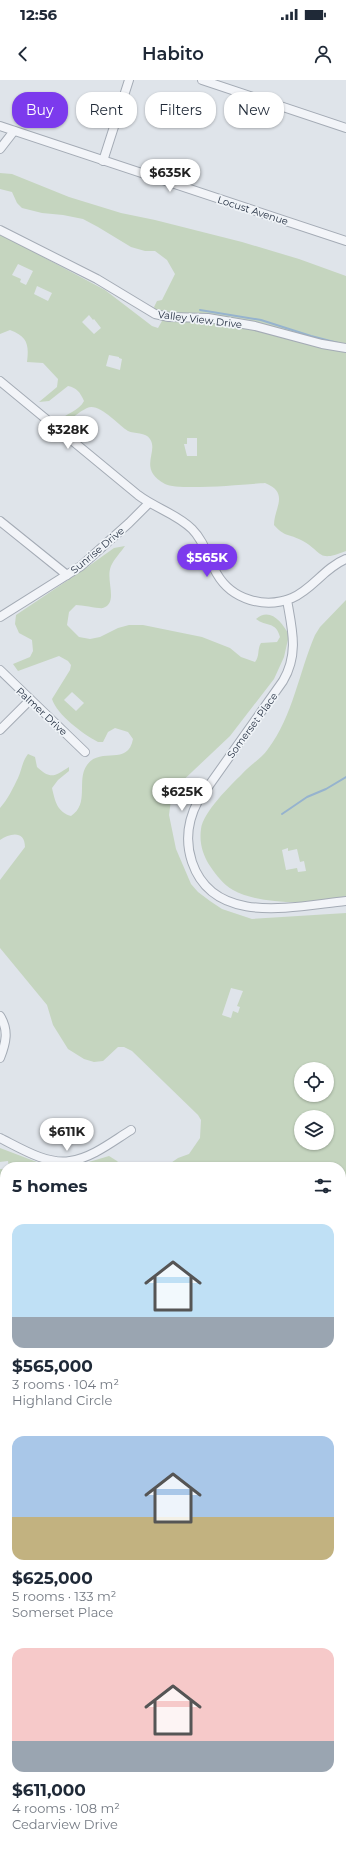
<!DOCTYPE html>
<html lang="en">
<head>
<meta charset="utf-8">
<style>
  :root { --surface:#fff; --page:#f6f6f7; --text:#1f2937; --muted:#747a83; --accent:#7c3aed }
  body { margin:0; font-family:Montserrat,sans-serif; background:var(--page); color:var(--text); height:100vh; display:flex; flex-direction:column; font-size:15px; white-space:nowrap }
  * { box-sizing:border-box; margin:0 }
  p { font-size:13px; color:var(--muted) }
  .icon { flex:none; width:22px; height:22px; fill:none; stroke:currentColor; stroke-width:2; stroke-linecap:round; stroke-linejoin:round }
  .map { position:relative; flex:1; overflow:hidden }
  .drawer { position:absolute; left:0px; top:1082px; width:346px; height:692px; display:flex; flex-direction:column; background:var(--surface); border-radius:16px 16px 0 0; box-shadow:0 1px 3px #0004 }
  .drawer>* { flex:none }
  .hud { position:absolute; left:12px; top:12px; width:322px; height:36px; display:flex; gap:8px }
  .tools { position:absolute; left:294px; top:982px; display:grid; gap:8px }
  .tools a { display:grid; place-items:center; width:40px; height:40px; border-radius:50%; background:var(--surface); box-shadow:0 1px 3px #0004; font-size:20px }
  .price { position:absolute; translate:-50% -34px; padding:0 9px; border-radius:14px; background:#fff; color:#222; font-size:13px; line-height:26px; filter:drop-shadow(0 1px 2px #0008) }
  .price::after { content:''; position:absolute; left:50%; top:24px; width:12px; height:9px; margin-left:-6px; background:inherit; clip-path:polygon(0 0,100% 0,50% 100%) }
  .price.on { background:var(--accent); color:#fff }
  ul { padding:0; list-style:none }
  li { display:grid; align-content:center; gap:8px; height:212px; padding:0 12px }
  li span { display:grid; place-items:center; height:124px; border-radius:12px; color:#555 }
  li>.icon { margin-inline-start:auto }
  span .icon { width:72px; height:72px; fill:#fffc; stroke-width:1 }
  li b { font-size:17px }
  h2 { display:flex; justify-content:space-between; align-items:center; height:48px; padding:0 12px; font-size:17px }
  .tag { padding:0 14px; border-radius:16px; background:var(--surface); box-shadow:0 1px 3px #0004; font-size:14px; line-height:36px }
  .tag.on { background:var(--accent); color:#fff }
  .status { display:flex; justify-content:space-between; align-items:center; height:28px; padding:0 20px; background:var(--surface); direction:ltr }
  .status svg { height:11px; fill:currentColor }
  header { display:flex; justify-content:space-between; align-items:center; height:52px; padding:0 12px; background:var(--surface); font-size:18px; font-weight:600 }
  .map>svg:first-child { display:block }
  .green { fill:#c5d5bf; fill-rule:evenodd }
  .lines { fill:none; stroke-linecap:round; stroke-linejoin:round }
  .stream { stroke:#96b3ce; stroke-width:2 }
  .minor-casing { stroke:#a4abb5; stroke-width:10 }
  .tertiary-casing { stroke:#a4abb5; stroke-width:12 }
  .minor { stroke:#f2f4f8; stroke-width:8 }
  .tertiary { stroke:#f2f4f8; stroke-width:10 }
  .labels { text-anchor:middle; stroke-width:3.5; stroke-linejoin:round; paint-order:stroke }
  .street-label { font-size:10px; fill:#263143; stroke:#eff3f7 }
</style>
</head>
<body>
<div class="status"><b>12:56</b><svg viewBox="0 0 49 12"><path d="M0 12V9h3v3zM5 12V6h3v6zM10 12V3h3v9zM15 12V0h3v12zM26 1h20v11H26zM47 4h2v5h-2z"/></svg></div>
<header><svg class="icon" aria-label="back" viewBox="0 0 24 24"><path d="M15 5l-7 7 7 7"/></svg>Habito<svg class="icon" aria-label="person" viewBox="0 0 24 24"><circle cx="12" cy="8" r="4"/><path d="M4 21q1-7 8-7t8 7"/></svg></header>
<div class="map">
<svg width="346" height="1774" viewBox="0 0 346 1774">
  <rect width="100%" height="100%" fill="#dfe4ea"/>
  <g class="green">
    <path d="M0,93l12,1 57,23 52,16 34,7 87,22 57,17 47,17v275c-30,12 -22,1 -45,-11 -11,-6 -17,-3 -27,-15 0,-17 16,-32 -9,-42 -18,1 -86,8 -100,1 -28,-15 -6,-32 -15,-45 -4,-7 -16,-5 -22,-8 -10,-6 -29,-29 -41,-23 -8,4 -15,10 -22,15l-7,-1c8,-9 21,-11 26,-21 -4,-9 -7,-13 -16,-15l-19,15 -10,1 18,-15 1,-8 -15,-16 -16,-1c2,-17 1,-25 -17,-32l-10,4v-100l105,56 47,36 6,2 4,-7 -8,-14 3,-6 5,-1 13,-26 -8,-14 -12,-9h-10l-14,-4 -33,-20 -15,-8 -20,-4 -21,-2 -20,-5 -5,-5 -5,-11 -12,-3zM18,184l15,7 -7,14 -6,-3 1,-3 -9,-4zM37,206l15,7 -4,8 -14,-7zM89,235l4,5 1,-1 7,9 -7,6 -12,-12zM109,275l10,2v1l3,1 -2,11 -14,-4zM187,358h10v18h-10l-3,-12h3z"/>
    <path d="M125,466c-4,6 -11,13 -14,20 -6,14 8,37 -8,42 -3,1 -21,-3 -27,-3l-7,7 -2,13 12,12 11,2 10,-2 18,-9 11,-3h14l59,12 28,11 11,9 14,5c5,-6 2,-13 6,-19l16,-1 3,-5c-4,-16 -14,-10 -24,-18 14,-12 26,3 33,16l-5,22 -10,22 -44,57 -55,52 -4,12 -2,15 7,34 15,35 7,8 12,9 12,8 30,10 94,-6v282l-5,4v-32h-176l13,-9 11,-4 11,-16 1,-18 -3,-5 -66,-64 -8,-4h-6l-15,14 -9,1 -10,-3 -16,-10 -15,-24 -6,-20 -47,-57v-68l25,-33c0,-17 -15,-14 -25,-7v-32c8,-9 13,-20 18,-30 4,-9 4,-16 10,-24l7,3 2,10c14,13 18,9 32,0v4l-11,9 -6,8c3,13 5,24 19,28 19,-12 5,-36 16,-51 13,-19 41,2 46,-26l-5,-7 -13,-4 -7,4 -5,10h-5c-15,-8 -41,-27 -46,-43l18,-29 1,-5 -3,-4 -9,-5 -41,15 -5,-7 17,-7 3,-6 -1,-11 -13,-7 -4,-9 1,-9 70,-47 28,-20zM72,612l12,11 -8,8 -12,-11zM231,908l12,3 -6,15 3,1 -2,6 -5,-2 -2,7 -9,-3zM301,989h26v26h-26zM301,1037h26v26h-26z"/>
    <path d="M346,520v296c-28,9 -87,9 -113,-6 -10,-6 -16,-14 -23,-24 -7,-11 -11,-23 -9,-37 2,-17 29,-43 41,-55 8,-9 19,-15 26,-25 25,-33 31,-77 47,-114l5,-8zM288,768v3l9,-2 3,13 4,-1 2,10 -8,1 -1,-4 -11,2 -4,-20z"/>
    <polygon points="0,1068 50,1087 9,1087 8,1081 0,1082"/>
    <polygon points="109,1076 117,1081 123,1087 72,1087"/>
    <polygon points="0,1089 5,1089 5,1599 0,1611"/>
    <polygon points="341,1159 346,1163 346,1203 341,1200"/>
    <polygon points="341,1239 346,1240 346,1337 341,1339"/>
    <polygon points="346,1370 346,1409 341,1404 341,1373"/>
    <polygon points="341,1464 346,1464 346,1774 140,1774 134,1769 341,1769"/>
    <polygon points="0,1678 5,1679 5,1712 0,1711"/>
  </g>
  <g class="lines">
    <g class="stream">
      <polyline points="200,230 261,240 311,256 338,263"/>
      <polyline points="282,734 307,717 326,709 346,697"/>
      <polyline points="341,1639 346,1641"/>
    </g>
    <defs>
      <g id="minor">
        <polyline points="202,0 346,48"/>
        <polyline points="0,46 346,161"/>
        <polyline points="0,69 14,51"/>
        <polyline points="103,81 129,0"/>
        <polyline points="0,150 97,199 155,234 169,237 208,238 255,246 322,264 346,268"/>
        <path d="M0,301l138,114c17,13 39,19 54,34 13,13 16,30 25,45 15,26 48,35 75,24 21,-9 32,-30 54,-39"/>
        <polyline points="0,441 67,495"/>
        <path d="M287,520c5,29 12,54 -4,81l-85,120c-10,19 -13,40 -6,61 22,65 103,44 154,39"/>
        <polyline points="0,537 81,486 129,443 149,423"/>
        <polyline points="0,590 85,672"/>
        <polyline points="0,650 30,620"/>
        <path d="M0,936c9,14 6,27 0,42"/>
        <path d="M0,1058c20,10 47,27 70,23 22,-3 43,-20 61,-31"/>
        <polyline points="47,1769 50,1774"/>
      </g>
      <g id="tertiary">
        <polyline points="0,1228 5,1232"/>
        <polyline points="341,1380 346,1378"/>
      </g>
    </defs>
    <use href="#minor" class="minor-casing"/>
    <use href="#tertiary" class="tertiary-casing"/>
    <use href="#minor" class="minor"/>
    <use href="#tertiary" class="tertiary"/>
  </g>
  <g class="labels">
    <g class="street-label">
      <text transform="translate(253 130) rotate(18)" y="4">Locust Avenue</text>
      <text transform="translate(200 239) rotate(7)" y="4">Valley View Drive</text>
      <text transform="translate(97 470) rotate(-40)" y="4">Sunrise Drive</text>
      <text transform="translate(42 631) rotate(43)" y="4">Palmer Drive</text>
      <text transform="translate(252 645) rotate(-54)" y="4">Somerset Place</text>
    </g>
  </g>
</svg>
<div class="tools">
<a><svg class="icon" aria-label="locate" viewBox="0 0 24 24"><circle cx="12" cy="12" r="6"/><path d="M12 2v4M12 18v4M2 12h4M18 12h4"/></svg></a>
<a><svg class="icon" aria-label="layers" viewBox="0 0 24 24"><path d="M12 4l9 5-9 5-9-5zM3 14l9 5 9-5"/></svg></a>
</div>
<b class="price" style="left:170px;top:113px">$635K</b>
<b class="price" style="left:68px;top:370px">$328K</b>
<b class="price on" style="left:207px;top:498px">$565K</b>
<b class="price" style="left:182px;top:732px">$625K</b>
<b class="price" style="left:67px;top:1072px">$611K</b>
<div class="hud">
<a class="tag on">Buy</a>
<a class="tag">Rent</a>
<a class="tag">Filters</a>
<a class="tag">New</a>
</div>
<section class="drawer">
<h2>5 homes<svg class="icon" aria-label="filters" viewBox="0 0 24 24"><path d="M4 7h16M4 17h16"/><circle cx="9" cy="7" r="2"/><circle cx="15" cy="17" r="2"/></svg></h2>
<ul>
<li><span style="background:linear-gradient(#bfe0f5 75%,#9aa5b1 0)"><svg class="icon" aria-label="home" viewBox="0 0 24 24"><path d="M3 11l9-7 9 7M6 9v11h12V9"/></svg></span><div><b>$565,000</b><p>3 rooms · 104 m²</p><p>Highland Circle</p></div></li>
<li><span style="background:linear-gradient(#a9c7e8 65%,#c2b280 0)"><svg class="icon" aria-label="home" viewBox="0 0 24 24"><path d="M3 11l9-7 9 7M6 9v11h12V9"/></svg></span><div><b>$625,000</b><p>5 rooms · 133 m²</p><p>Somerset Place</p></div></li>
<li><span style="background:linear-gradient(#f6c9c9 75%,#9aa5b1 0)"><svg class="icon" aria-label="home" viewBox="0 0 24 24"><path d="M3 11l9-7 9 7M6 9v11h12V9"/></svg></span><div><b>$611,000</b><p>4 rooms · 108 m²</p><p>Cedarview Drive</p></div></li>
</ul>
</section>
</div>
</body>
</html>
